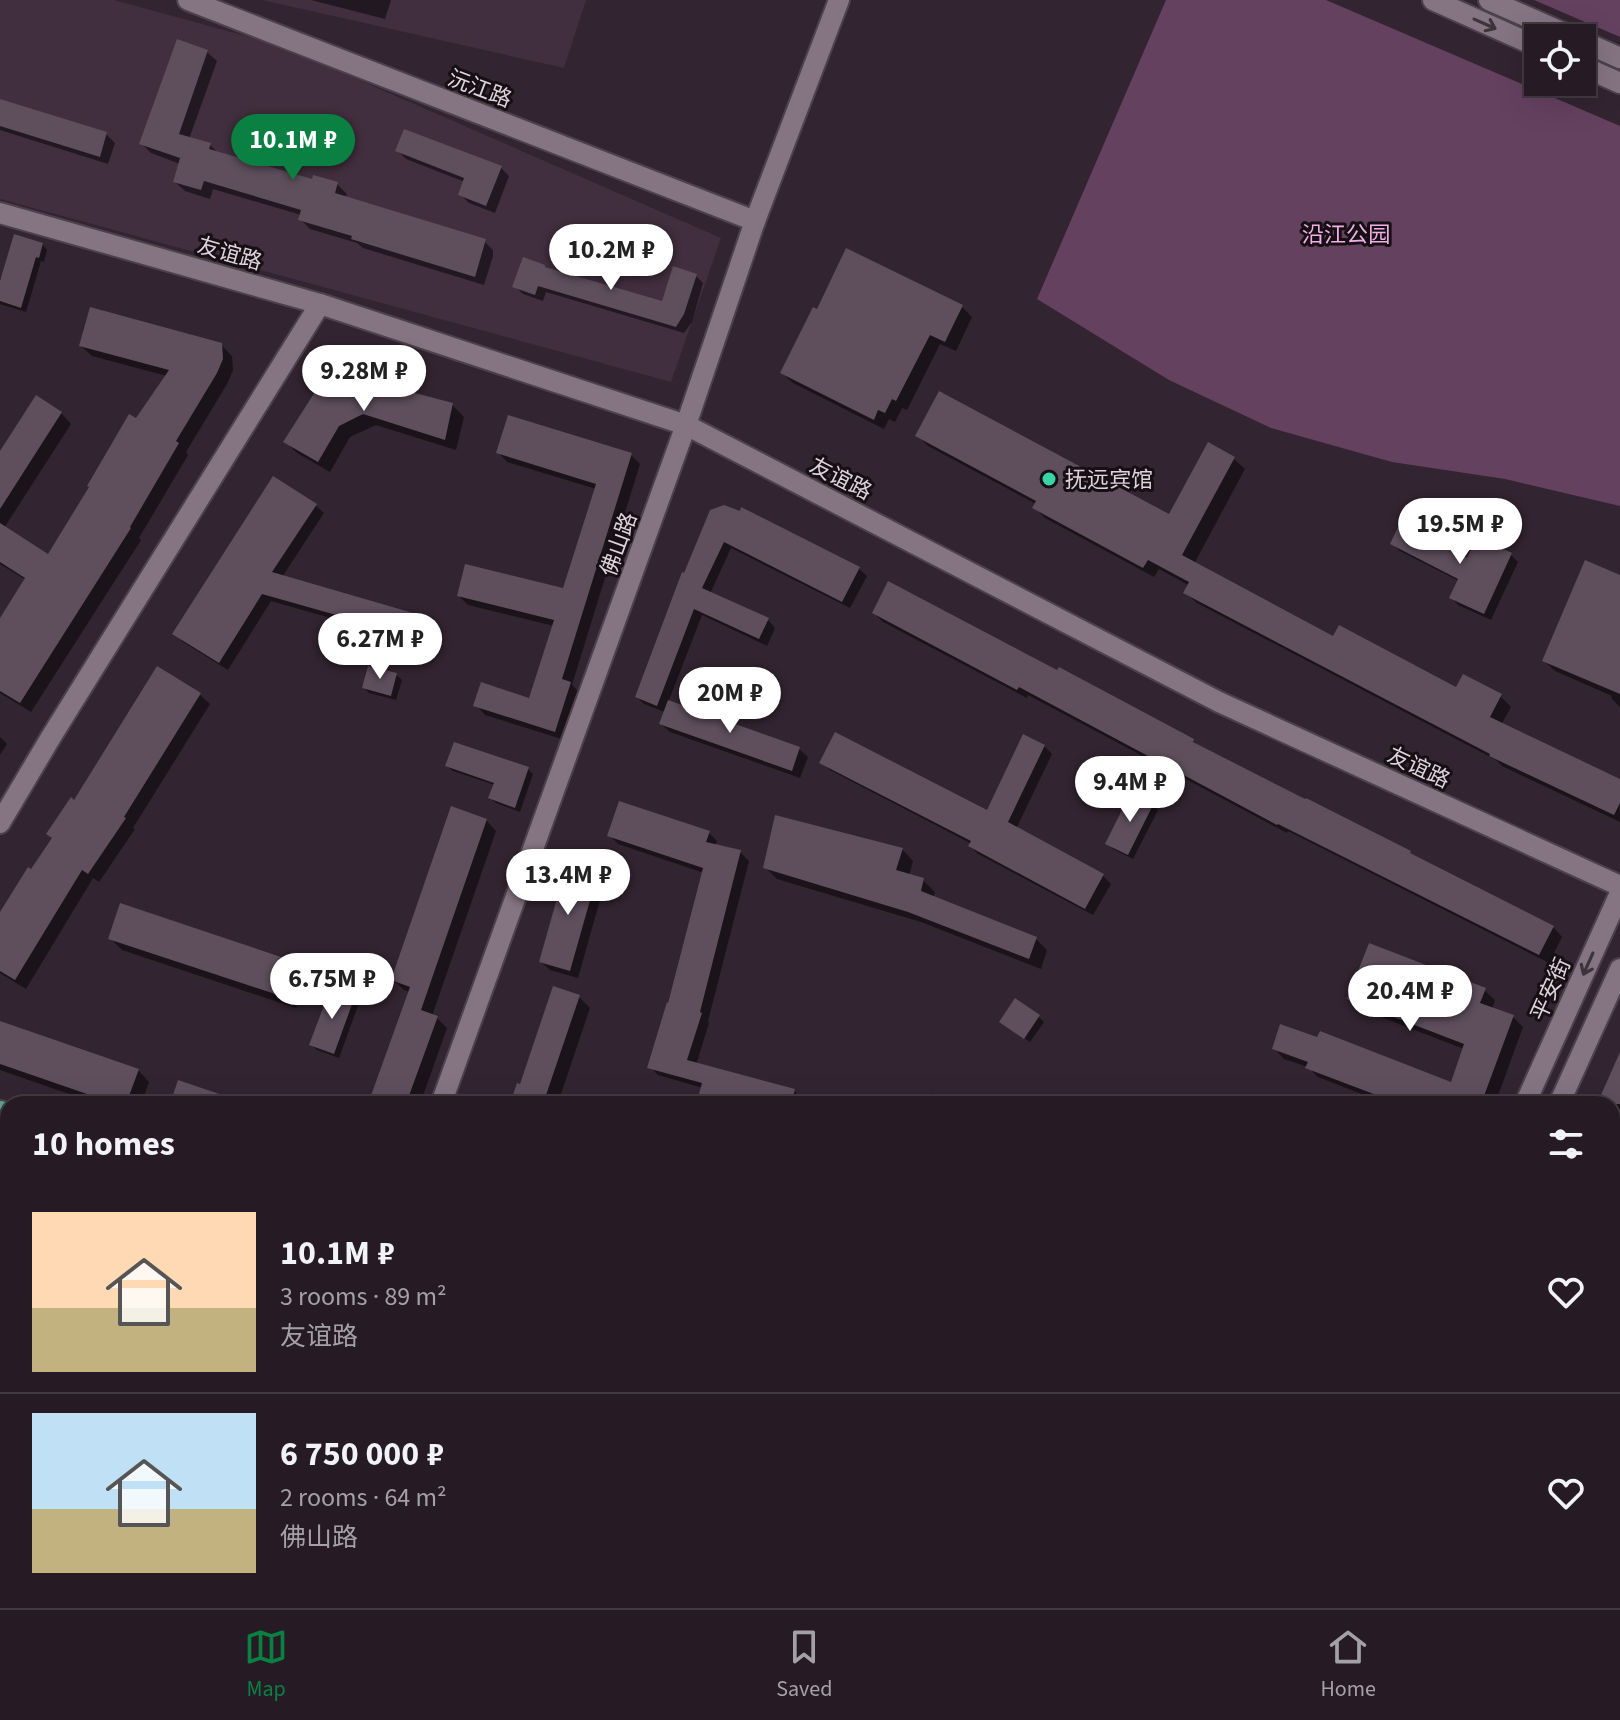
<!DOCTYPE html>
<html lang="en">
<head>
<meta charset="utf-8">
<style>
  :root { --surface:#261b24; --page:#2e242c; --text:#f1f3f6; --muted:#a4a1a6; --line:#423941; --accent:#0b8043 }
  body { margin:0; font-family:"Source Sans 3","Noto Sans SC",sans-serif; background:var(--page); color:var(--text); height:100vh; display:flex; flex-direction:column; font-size:30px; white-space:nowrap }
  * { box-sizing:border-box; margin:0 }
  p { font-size:26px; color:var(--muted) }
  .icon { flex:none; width:44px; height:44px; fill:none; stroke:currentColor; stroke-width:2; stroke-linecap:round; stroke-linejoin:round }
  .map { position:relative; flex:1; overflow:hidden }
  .sheet { position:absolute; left:0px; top:1096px; width:1620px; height:512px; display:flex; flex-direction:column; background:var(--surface); border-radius:24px 24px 0 0; box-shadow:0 8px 32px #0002,0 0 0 2px var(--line) }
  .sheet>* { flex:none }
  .buttons { position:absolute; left:1524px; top:24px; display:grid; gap:16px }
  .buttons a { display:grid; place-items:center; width:72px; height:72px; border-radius:0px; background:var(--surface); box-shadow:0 8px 32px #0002,0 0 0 2px var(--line); font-size:40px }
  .price { position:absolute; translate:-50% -68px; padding:0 18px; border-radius:28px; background:#fff; color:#222; font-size:26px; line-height:52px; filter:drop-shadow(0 2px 4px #0008) }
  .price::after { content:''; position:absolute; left:50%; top:48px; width:24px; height:18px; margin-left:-12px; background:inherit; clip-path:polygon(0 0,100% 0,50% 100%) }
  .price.on { background:var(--accent); color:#fff }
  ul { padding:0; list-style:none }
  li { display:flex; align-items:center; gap:24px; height:200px; padding:0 32px }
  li+li { border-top:2px solid var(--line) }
  li span { display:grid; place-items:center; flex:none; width:224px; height:160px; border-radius:0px; color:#555 }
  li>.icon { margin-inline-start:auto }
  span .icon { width:96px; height:96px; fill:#fffc; stroke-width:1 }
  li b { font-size:34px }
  h2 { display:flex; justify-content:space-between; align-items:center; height:96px; padding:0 32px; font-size:34px }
  .dock { display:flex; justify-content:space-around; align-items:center; height:112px; border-top:2px solid var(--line); background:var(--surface); font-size:22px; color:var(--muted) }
  .dock a { display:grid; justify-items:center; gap:4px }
  .dock .on { color:var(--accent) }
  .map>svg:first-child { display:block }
  .built { fill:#412e3e }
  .green { fill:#654160 }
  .shadow { fill:#0007 }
  .building { fill:#5f4f5d }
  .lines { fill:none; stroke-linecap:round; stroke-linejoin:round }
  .street-casing { stroke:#4d414b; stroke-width:24 }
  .secondary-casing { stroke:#4d414b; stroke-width:24 }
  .primary-casing { stroke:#4d414b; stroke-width:24 }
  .street { stroke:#857482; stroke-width:20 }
  .secondary { stroke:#857482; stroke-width:20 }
  .primary { stroke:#60a18f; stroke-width:20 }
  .oneway { stroke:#3d333b }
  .poi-dot { fill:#38d4a6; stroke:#161015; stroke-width:3 }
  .labels { text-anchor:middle; stroke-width:6; stroke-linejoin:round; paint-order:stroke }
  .street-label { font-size:22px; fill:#ded4dc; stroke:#161015 }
  .park-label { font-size:22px; fill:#f0aee6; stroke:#161015 }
  .poi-label { font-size:22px; fill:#ded4dc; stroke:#161015; text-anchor:start }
</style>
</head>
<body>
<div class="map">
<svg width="1620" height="1608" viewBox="0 0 1620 1608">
  <rect width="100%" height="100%" fill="#322430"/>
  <g class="built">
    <polygon points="0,0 114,0 279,45 721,238 671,382 0,199"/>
    <polygon points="262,0 586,0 564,68"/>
  </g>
  <g class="green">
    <polygon points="1166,0 1326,0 1620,126 1620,506 1505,479 1392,462 1271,428 1169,380 1037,299"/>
    <polygon points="1534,0 1620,0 1620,37"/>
  </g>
  <g class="shadow">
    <polygon points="311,0 391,0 385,19"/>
    <polygon points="207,52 217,61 189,139 210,145 219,154 313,182 337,184 347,194 345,198 483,240 493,250 493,256 484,285 363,248 357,243 310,229 300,219 301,215 213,189 210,199 185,191 175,182 180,164 151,153 142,144"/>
    <polygon points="0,101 106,134 115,143 108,164 0,130"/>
    <polygon points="398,151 501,168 509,176 495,213 469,203 460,194 465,182 406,159"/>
    <polygon points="42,244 47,250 44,262 41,261 26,312 0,304 0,278 3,279"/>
    <polygon points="544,267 663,303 695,275 703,283 692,322 684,333 546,292 543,301 523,294 515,286"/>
    <polygon points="962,307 972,317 956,351 940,344 907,410 902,408 895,422 889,419 884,429 793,383 782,373"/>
    <polygon points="221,345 232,356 233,370 227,384 186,452 188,455 139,538 141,540 31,712 0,693 0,617 2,618 26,580 0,564 0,454 61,413 71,424 4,528 49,557 167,376 92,356 81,346"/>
    <polygon points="317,394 452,405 464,417 456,450 376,425 350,437 330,472 297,453 286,442"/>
    <polygon points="917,435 1170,517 1234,459 1245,469 1194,564 1334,638 1457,690 1500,696 1511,707 1501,725 1620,781 1620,822 1502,766 1496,760 1197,603 1186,593 1190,586 1159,569 1154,577 1045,518 1035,508 1036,504 928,446"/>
    <polygon points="498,452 631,455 640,464 572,685 580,693 565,740 485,715 476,705 530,700 554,626 468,605 459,596 564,590 596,489 507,462"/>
    <polygon points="315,505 324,513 282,577 419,617 427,625 422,644 271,601 228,670 183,642 175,634"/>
    <polygon points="742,510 859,569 867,576 850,608 731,548 710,594 768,620 775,628 767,646 702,615 668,703 799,749 808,757 800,778 670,732 661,724 665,712 644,704 637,697 684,575"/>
    <polygon points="1392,543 1468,560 1510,554 1518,562 1491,620 1458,605 1451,597 1459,581 1400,551"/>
    <polygon points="1620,577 1620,707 1611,698 1612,696 1555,671 1544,661"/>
    <polygon points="874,613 1193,741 1200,748 1410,853 1416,858 1553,927 1562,937 1549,963 1288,831 1287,833 1028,695 1027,698 883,622"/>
    <polygon points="396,675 402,680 396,700 369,693 364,688"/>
    <polygon points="200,695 210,704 133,828 135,829 99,882 93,878 26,989 0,973 0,916 32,872 74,802"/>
    <polygon points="0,737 7,744 0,755"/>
    <polygon points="1044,746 1052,754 1016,829 1103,876 1111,884 1093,915 978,854 970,846 972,844 830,770 822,762 988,813"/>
    <polygon points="447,766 528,769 533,774 520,812 496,803 490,798 495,785 453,771"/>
    <polygon points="1153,805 1158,810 1133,859 1113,849 1108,843"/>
    <polygon points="486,820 496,831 432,1016 437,1018 447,1028 420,1104 370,1104 410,992 404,990 393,980"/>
    <polygon points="709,833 717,841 715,846 740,852 749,861 708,1021 709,1023 696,1065 794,1091 803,1099 801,1104 703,1104 699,1101 703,1088 658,1075 650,1067 704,873 618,844 609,835"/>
    <polygon points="902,849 913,861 909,876 923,880 935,892 933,898 1036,939 1047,950 1041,969 921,922 777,879 765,867"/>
    <polygon points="597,874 605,882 578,978 550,970 541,962"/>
    <polygon points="121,906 295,964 307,975 296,1008 122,950 110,938"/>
    <polygon points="1484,990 1495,1000 1492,1009 1513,1017 1523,1027 1495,1104 1387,1104 1318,1077 1308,1067 1284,1059 1274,1048 1452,1084 1464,1049 1360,1009 1350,999"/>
    <polygon points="579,997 590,1008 558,1103 559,1104 512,1104 521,1087"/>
    <polygon points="354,998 359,1003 339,1058 317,1050 312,1045"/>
    <polygon points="1039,1017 1044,1022 1030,1042 1007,1026"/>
    <polygon points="0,1023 138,1070 149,1082 141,1104 98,1104 0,1070"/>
    <polygon points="1620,1057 1620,1125 1612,1121 1612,1104 1599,1104"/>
    <polygon points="931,1093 946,1104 922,1104"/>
    <polygon points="1612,1160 1620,1164 1620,1206 1614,1203 1612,1209"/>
    <polygon points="0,1225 8,1228 8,1281 0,1278"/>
    <polygon points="1614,1281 1620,1284 1620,1336 1612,1354 1612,1285"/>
    <polygon points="1612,1394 1620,1398 1620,1608 1578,1608 1561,1600 1612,1600"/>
    <polygon points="8,1438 8,1462 0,1456 0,1448 4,1451"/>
    <polygon points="0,1516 8,1519 8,1600 220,1600 217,1608 0,1608"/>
    <polygon points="408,1600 550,1600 547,1608 438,1608"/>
    <polygon points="670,1600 735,1600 733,1608 667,1608"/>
    <polygon points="788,1600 869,1600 866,1608 812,1608"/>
    <polygon points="998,1600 1147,1600 1171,1608 1024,1608"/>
  </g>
  <g class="building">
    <polygon points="177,39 208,50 179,134 211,143 209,149 312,179 313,175 338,182 335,193 486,239 475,277 351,239 352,236 298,220 301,210 204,181 201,190 173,182 180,158 139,144"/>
    <polygon points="0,99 107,132 100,157 0,126"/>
    <polygon points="404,129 502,166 486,206 458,195 464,178 395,151"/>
    <polygon points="14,234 43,243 39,258 36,257 21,308 0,301 0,281"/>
    <polygon points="846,248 963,305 945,342 930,335 896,401 892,399 885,413 878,410 874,420 780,373 813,307 817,309"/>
    <polygon points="523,257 545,265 545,267 662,301 673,266 697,274 684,314 676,327 538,286 535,295 512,287"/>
    <polygon points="90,307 222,343 223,359 217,373 176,441 179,443 130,527 131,528 20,703 0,691 0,618 25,578 0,562 0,523 48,554 89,487 87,486 129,414 136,418 169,370 79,346"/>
    <polygon points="342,374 453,403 445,440 363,414 339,426 318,462 283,442 315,392"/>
    <polygon points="939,391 1169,514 1208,442 1235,457 1182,555 1333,636 1339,625 1456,687 1463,674 1502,694 1490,717 1620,779 1620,803 1614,815 1489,756 1490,754 1183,593 1189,582 1148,560 1143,568 1032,508 1036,501 915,436"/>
    <polygon points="36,395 62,412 0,509 0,451"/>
    <polygon points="508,415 632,453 562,679 571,682 555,732 473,706 481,682 529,698 554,620 457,596 465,564 563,588 596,484 496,453"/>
    <polygon points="273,476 317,504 272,572 420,615 414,637 262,594 219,663 172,634"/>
    <polygon points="724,505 740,511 741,507 860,567 842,602 724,542 702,588 769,618 759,639 694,609 657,706 635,697 682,572 684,573 710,510"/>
    <polygon points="1400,523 1467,558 1477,537 1512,553 1484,614 1449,598 1458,579 1390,544"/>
    <polygon points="1585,560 1620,575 1620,694 1542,661"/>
    <polygon points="888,581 1057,670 1059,667 1194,739 1193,742 1305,799 1306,798 1411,851 1410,853 1554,926 1539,955 1278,824 1277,825 1019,687 1017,690 872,613"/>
    <polygon points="157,666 201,693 124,817 126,818 88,874 82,870 15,980 0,971 0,912 28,867 31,869 52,838 46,834 71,797 74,800"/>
    <polygon points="368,666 397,673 391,696 362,688"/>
    <polygon points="668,700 800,747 792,771 659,724"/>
    <polygon points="835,732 987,810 1023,734 1045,745 1008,822 1104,874 1085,909 968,846 971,841 819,763"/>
    <polygon points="454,742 529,767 515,808 488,798 494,783 445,766"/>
    <polygon points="1131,792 1154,803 1128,855 1105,844"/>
    <polygon points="619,801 710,831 706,842 741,850 700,1012 702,1013 687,1060 795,1089 791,1104 707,1104 697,1101 702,1083 647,1068 667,1002 668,1003 703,868 607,836"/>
    <polygon points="451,806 487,819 421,1010 438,1016 406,1104 368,1104 410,987 391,980"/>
    <polygon points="775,815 903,848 896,870 924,878 921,891 1037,937 1029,959 908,912 763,868"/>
    <polygon points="567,863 598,872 570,971 539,962"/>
    <polygon points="120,903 296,962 284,997 108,939"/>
    <polygon points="1369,943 1486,988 1480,1003 1514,1015 1481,1104 1400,1104 1305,1068 1308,1062 1272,1049 1280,1024 1317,1037 1320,1031 1451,1082 1464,1044 1347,999"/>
    <polygon points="553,986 580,995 543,1104 510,1104 517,1083 520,1084"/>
    <polygon points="331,987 355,996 334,1054 309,1045"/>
    <polygon points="1015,998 1040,1015 1024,1039 999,1022"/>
    <polygon points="0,1021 139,1069 126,1104 116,1104 0,1064"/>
    <polygon points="1620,1052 1620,1104 1597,1104"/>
    <polygon points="178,1080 240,1101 239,1104 170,1104"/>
  </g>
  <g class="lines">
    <defs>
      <polyline id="street" points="188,0 755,221"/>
      <g id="secondary">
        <polyline points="1433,0 1538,47"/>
        <polyline points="1489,0 1575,38"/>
        <polyline points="1582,41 1620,58"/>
        <polyline points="1582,66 1620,83"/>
        <polyline points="0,213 320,304 686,425 1219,702 1620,886"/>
        <polyline points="0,823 51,737 320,304"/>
        <polyline points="441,1104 686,425 755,221 839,0"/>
        <polyline points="1525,1104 1620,893"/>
        <polyline points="1559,1104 1620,969"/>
        <polyline points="261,1608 264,1600"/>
        <polyline points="1296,1608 1300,1600"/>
      </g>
      <g id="primary">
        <polyline points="0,1111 8,1113"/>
        <polyline points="0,1143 8,1145"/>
        <polyline points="1339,1600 1362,1608"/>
        <polyline points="1444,1600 1466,1608"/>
      </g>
    </defs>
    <use href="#street" class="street-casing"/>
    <use href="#secondary" class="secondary-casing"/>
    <use href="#primary" class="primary-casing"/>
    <use href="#street" class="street"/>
    <use href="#secondary" class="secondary"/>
    <use href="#primary" class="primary"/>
  </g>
  <defs><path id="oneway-shaft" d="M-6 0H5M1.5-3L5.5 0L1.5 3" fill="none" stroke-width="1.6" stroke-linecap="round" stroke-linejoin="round" transform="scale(2)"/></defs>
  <g class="oneway">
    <use href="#oneway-shaft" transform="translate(1485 24) rotate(24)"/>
    <use href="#oneway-shaft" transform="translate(1588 964) rotate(114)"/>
  </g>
  <circle class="poi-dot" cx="1049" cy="479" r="8"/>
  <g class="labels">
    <g class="street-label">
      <text transform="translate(480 88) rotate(21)" y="8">沅江路</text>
      <text transform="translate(230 253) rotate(16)" y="8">友谊路</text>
      <text transform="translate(841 478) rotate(27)" y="8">友谊路</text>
      <text transform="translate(618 544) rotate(-70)" y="8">佛山路</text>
      <text transform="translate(1419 767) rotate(25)" y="8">友谊路</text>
      <text transform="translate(1550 989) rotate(-66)" y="8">平安街</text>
    </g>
    <g class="park-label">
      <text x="1346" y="242">沿江公园</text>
    </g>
    <g class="poi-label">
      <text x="1065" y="487">抚远宾馆</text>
    </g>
  </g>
</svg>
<div class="buttons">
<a><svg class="icon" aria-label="locate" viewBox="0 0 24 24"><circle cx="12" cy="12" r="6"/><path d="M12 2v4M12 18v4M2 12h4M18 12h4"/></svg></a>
</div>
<b class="price on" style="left:293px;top:182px">10.1M ₽</b>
<b class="price" style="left:611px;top:292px">10.2M ₽</b>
<b class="price" style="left:364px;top:413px">9.28M ₽</b>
<b class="price" style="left:1460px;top:566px">19.5M ₽</b>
<b class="price" style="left:380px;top:681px">6.27M ₽</b>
<b class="price" style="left:730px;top:735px">20M ₽</b>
<b class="price" style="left:1130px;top:824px">9.4M ₽</b>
<b class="price" style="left:568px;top:917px">13.4M ₽</b>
<b class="price" style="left:332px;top:1021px">6.75M ₽</b>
<b class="price" style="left:1410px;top:1033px">20.4M ₽</b>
<section class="sheet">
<h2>10 homes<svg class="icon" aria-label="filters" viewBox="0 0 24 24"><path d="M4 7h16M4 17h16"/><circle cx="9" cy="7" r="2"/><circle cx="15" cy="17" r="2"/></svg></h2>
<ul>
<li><span style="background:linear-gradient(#ffd9b3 60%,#c2b280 0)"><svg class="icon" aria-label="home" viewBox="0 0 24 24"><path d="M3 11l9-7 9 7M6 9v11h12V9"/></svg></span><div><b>10.1M ₽</b><p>3 rooms · 89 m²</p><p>友谊路</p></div><svg class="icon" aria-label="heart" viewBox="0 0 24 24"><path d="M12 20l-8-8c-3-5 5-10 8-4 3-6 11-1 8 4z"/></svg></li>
<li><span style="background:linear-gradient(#bfe0f5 60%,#c2b280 0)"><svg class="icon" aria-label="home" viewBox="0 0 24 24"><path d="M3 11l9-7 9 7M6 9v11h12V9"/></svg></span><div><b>6 750 000 ₽</b><p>2 rooms · 64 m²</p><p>佛山路</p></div><svg class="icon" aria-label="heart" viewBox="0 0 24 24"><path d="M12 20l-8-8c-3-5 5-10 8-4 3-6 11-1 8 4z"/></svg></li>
</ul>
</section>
</div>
<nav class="dock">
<a class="on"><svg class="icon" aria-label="map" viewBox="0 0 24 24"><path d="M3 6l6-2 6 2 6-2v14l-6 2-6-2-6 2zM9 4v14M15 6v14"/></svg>Map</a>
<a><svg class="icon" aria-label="saved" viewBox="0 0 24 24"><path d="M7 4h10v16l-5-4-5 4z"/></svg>Saved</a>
<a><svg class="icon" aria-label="home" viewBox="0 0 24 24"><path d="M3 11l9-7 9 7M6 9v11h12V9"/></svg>Home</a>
</nav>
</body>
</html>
